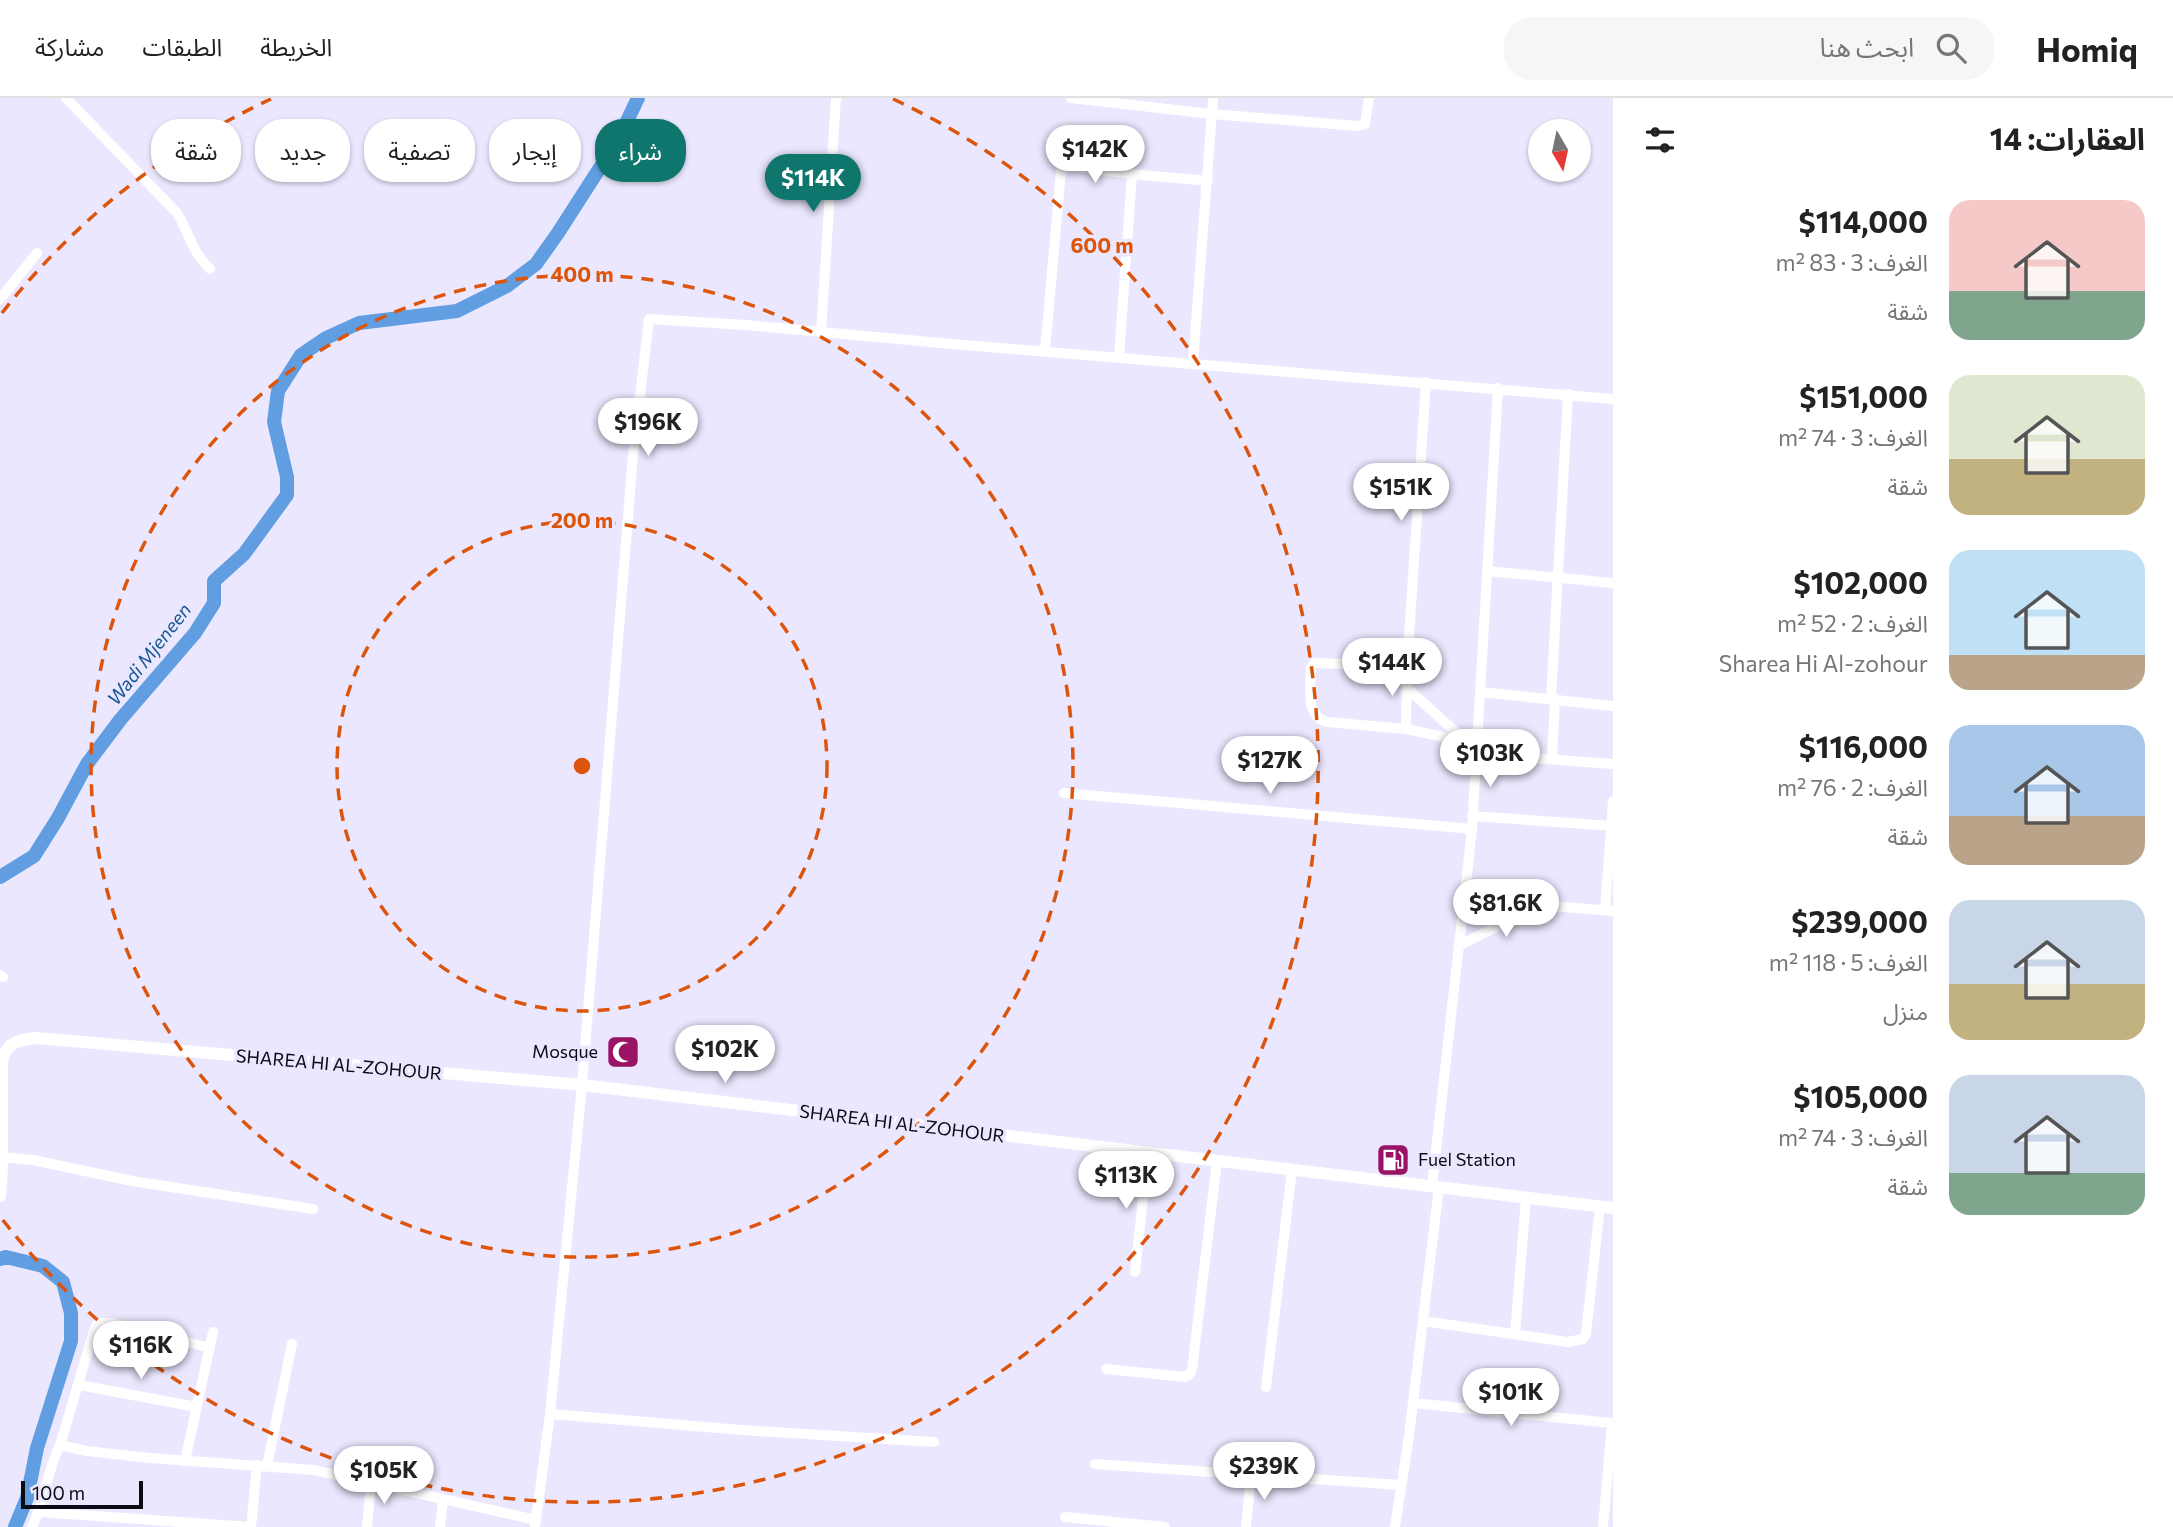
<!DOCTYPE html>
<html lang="ar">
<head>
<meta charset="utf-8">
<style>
  :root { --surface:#fff; --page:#f6f6f6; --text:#222; --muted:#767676; --line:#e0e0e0; --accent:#0f766e }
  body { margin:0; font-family:Commissioner,"Noto Sans Arabic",sans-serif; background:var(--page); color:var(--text); direction:rtl; height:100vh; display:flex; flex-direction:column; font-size:26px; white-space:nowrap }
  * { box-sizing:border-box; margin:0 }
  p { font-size:23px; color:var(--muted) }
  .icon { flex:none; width:38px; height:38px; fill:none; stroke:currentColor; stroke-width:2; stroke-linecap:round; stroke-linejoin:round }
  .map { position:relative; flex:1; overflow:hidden; direction:ltr }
  .side { display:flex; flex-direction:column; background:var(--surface); width:560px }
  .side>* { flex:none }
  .top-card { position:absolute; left:21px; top:21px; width:665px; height:63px; direction:rtl; display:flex; gap:14px }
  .needle { width:46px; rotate:171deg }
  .fabs { position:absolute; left:1528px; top:21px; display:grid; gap:14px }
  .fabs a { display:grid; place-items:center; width:63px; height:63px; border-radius:50%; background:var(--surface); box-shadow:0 2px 5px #0004; font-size:35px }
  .scale { position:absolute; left:21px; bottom:18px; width:122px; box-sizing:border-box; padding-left:7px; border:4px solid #0c0a14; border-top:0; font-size:19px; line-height:24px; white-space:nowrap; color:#0c0a14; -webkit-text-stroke:5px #eae7fe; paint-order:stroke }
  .price { position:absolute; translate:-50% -60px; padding:0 16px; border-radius:24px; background:#fff; color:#222; font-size:23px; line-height:46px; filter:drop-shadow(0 2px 4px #0008) }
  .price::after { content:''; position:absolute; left:50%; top:42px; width:21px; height:16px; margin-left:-10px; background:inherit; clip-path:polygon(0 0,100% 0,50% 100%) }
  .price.current { background:var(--accent); color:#fff }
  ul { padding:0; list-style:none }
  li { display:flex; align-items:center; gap:21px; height:175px; padding:0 28px }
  li span { display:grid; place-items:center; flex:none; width:196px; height:140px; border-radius:21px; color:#555 }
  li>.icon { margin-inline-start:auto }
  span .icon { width:84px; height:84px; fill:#fffc; stroke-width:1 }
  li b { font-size:30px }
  h2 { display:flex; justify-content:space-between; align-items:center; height:84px; padding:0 28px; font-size:30px }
  .chip { padding:0 24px; border-radius:28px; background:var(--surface); box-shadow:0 2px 5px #0004; font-size:24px; line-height:63px }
  .chip.current { background:var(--accent); color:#fff }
  header { display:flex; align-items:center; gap:42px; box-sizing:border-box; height:98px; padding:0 35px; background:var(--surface); border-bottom:2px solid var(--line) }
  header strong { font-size:33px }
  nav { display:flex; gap:38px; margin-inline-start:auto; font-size:24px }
  .search { width:490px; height:63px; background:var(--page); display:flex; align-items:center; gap:18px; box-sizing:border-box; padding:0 24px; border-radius:28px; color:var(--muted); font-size:26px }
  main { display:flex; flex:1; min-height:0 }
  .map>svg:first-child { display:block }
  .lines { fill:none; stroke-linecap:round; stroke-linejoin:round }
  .river { stroke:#609ee1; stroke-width:14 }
  .minor { stroke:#fff; stroke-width:10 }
  .tertiary { stroke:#fff; stroke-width:12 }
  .ring { fill:none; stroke:#dd550c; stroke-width:3.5; stroke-dasharray:12 9 }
  .labels { text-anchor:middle; stroke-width:7; stroke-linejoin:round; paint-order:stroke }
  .poi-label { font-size:18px; fill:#0c0a14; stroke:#eae7fe; text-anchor:end }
  .street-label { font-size:18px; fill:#0c0a14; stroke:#eae7fe }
  .water-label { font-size:19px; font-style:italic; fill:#165796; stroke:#eae7fe }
  .centre { fill:#dd550c; stroke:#eae7fe; stroke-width:3.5 }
  .ring-label { font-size:21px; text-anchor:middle; font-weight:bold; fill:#dd550c; stroke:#eae7fe; stroke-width:7; stroke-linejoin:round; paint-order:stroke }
</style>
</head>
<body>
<header>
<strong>Homiq</strong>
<div class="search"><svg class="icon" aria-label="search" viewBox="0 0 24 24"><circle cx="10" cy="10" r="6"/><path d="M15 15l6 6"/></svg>ابحث هنا</div>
<nav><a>الخريطة</a><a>الطبقات</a><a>مشاركة</a></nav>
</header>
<main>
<section class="side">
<h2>العقارات: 14<svg class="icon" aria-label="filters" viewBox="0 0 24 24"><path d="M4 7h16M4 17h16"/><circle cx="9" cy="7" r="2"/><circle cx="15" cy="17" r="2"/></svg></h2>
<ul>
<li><span style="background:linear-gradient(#f6c9c9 65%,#7fa58c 0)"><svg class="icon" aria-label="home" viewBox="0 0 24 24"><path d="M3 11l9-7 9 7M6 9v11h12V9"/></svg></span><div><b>$114,000</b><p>الغرف: 3 · 83 m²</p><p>شقة</p></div></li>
<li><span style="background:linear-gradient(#dfe7d0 60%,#c2b280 0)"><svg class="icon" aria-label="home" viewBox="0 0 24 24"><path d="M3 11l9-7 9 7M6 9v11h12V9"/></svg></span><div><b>$151,000</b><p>الغرف: 3 · 74 m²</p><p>شقة</p></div></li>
<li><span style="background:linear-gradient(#bfe0f5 75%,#b9a48a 0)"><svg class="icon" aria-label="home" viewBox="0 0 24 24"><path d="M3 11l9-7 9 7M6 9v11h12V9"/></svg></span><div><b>$102,000</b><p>الغرف: 2 · 52 m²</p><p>Sharea Hi Al-zohour</p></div></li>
<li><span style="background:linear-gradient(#a9c7e8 65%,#b9a48a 0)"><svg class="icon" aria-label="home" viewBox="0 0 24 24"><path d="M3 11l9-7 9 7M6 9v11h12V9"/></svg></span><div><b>$116,000</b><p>الغرف: 2 · 76 m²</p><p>شقة</p></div></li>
<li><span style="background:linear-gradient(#c9d6e8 60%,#c2b280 0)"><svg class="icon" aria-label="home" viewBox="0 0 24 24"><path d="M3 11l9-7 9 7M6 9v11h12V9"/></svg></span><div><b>$239,000</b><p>الغرف: 5 · 118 m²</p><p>منزل</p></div></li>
<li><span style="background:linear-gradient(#c9d6e8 70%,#7fa58c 0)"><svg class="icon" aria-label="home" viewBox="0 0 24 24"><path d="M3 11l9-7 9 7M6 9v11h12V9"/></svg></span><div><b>$105,000</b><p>الغرف: 3 · 74 m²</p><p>شقة</p></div></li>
</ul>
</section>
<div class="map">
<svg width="1613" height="1429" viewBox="0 0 1613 1429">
  <rect width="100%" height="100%" fill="#eae7fe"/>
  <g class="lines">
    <g class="river">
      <polyline points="0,779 34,758 58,720 87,666 120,622 195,535 214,505 214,483 244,456 287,397 287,379 274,324 278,293 301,257 326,240 359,225 457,213 507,188 536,166 558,135 619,40 638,0"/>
      <polyline points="0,1161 6,1159 43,1168 63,1184 71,1215 71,1243 37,1350 27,1400 15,1429"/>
    </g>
    <g class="minor">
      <path d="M66,0l111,115c14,23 13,36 33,56"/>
      <polyline points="1071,0 1212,16 1357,28 1365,26 1369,0"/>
      <polyline points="1132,76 1208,83"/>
      <polyline points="0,201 37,155"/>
      <polyline points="821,234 836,0"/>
      <polyline points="1045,253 1061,73 1068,68 1132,76 1119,259"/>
      <polyline points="1193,265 1213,0"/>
      <polyline points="1488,473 1613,485"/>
      <path d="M1407,568l-92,-3 -4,4c0,19 -7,49 16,55l79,7 38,8 34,2"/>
      <polyline points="1407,590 1460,638"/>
      <polyline points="1480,594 1613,608"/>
      <polyline points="1551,600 1568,296"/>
      <polyline points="1406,631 1407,568 1426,284"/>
      <polyline points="1477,656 1613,666"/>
      <polyline points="1552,660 1555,600"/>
      <polyline points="1064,695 1472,731"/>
      <polyline points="1472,718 1613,728"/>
      <polyline points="1465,801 1613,813"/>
      <polyline points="1605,812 1613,703"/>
      <polyline points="1460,847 1538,808"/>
      <polyline points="0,877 3,879"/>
      <polyline points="2,1059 33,1062 132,1083 313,1111"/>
      <polyline points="1432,1088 1472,731 1498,290"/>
      <polyline points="1135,1174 1148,1055"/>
      <polyline points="1423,1223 1568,1244 1583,1241 1586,1236 1600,1108"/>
      <polyline points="1515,1236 1526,1100"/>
      <polyline points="210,1250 112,1225 98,1225 95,1229 60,1347 87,1353 149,1360 314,1372 536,1422"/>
      <polyline points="1106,1271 1185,1279 1189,1277 1192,1272 1217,1063"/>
      <polyline points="79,1287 197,1309"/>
      <polyline points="1266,1289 1292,1072"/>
      <polyline points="1413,1305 1612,1325 1603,1429"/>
      <polyline points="550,1316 741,1332 934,1344"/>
      <polyline points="185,1363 213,1234"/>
      <polyline points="1095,1366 1401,1387"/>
      <polyline points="267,1368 292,1246"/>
      <polyline points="39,1414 251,1429 257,1367"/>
      <polyline points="1065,1419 1165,1429"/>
      <path d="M32,1429c13,-27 15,-56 28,-82"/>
      <polyline points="367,1429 371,1385"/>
      <polyline points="440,1429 443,1402"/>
      <polyline points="535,1429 550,1316 582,987 633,357 649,221 746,227 952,246 1613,301"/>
      <polyline points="1246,1429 1251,1377"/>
      <polyline points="1395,1429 1409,1338 1439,1089"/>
    </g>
    <path class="tertiary" d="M0,1098l2,-28v-107c5,-19 16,-21 34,-23l546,47 1031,123"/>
  </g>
  <g class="ring">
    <circle cx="582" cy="668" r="245"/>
    <circle cx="582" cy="668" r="491"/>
    <path d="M2 215A736 736 0 0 1 271 1M893 1A736 736 0 1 1 2 1121"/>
  </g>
  <defs>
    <symbol id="mosque-square" viewBox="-11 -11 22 22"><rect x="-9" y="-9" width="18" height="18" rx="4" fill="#9b1365" stroke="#eae7fe"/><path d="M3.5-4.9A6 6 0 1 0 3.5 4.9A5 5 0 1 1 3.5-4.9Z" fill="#fff"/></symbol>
    <symbol id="fuel-square" viewBox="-11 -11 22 22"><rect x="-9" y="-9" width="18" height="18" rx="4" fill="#9b1365" stroke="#eae7fe"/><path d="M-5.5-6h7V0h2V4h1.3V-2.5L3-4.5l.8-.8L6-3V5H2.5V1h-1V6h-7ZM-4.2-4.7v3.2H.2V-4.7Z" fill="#fff"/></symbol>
  </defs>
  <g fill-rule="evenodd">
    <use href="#mosque-square" x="604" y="935" width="38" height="38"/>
    <use href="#fuel-square" x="1374" y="1043" width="38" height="38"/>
  </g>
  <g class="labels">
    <g class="poi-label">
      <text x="598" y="960">Mosque</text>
      <text x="1418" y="1068" text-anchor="start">Fuel Station</text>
    </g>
    <g class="street-label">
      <text transform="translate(339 967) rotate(5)" y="6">SHAREA HI AL-ZOHOUR</text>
      <text transform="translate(902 1026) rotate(7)" y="6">SHAREA HI AL-ZOHOUR</text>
    </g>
    <g class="water-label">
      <text transform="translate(149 556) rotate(-52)" y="7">Wadi Mjeneen</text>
    </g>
  </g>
  <circle cx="582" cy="668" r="10" class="centre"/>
  <g class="ring-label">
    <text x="1102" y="155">600 m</text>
    <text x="582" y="184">400 m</text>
    <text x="582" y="430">200 m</text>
  </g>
</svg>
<div class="fabs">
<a><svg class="needle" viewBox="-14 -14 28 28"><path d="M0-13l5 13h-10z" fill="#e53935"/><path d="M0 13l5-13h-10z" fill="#767676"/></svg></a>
</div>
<div class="scale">100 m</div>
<b class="price" style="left:1095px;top:87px">$142K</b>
<b class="price current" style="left:813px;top:116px">$114K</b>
<b class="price" style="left:648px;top:360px">$196K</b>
<b class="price" style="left:1401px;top:425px">$151K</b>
<b class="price" style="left:1392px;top:600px">$144K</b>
<b class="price" style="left:1490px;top:691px">$103K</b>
<b class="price" style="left:1270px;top:698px">$127K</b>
<b class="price" style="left:1506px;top:841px">$81.6K</b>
<b class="price" style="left:725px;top:987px">$102K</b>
<b class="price" style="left:1126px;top:1113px">$113K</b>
<b class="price" style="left:141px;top:1283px">$116K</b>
<b class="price" style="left:1511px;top:1330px">$101K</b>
<b class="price" style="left:1264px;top:1404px">$239K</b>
<b class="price" style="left:384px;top:1408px">$105K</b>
<div class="top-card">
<a class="chip current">شراء</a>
<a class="chip">إيجار</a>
<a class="chip">تصفية</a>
<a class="chip">جديد</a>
<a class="chip">شقة</a>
</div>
</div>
</main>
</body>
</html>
